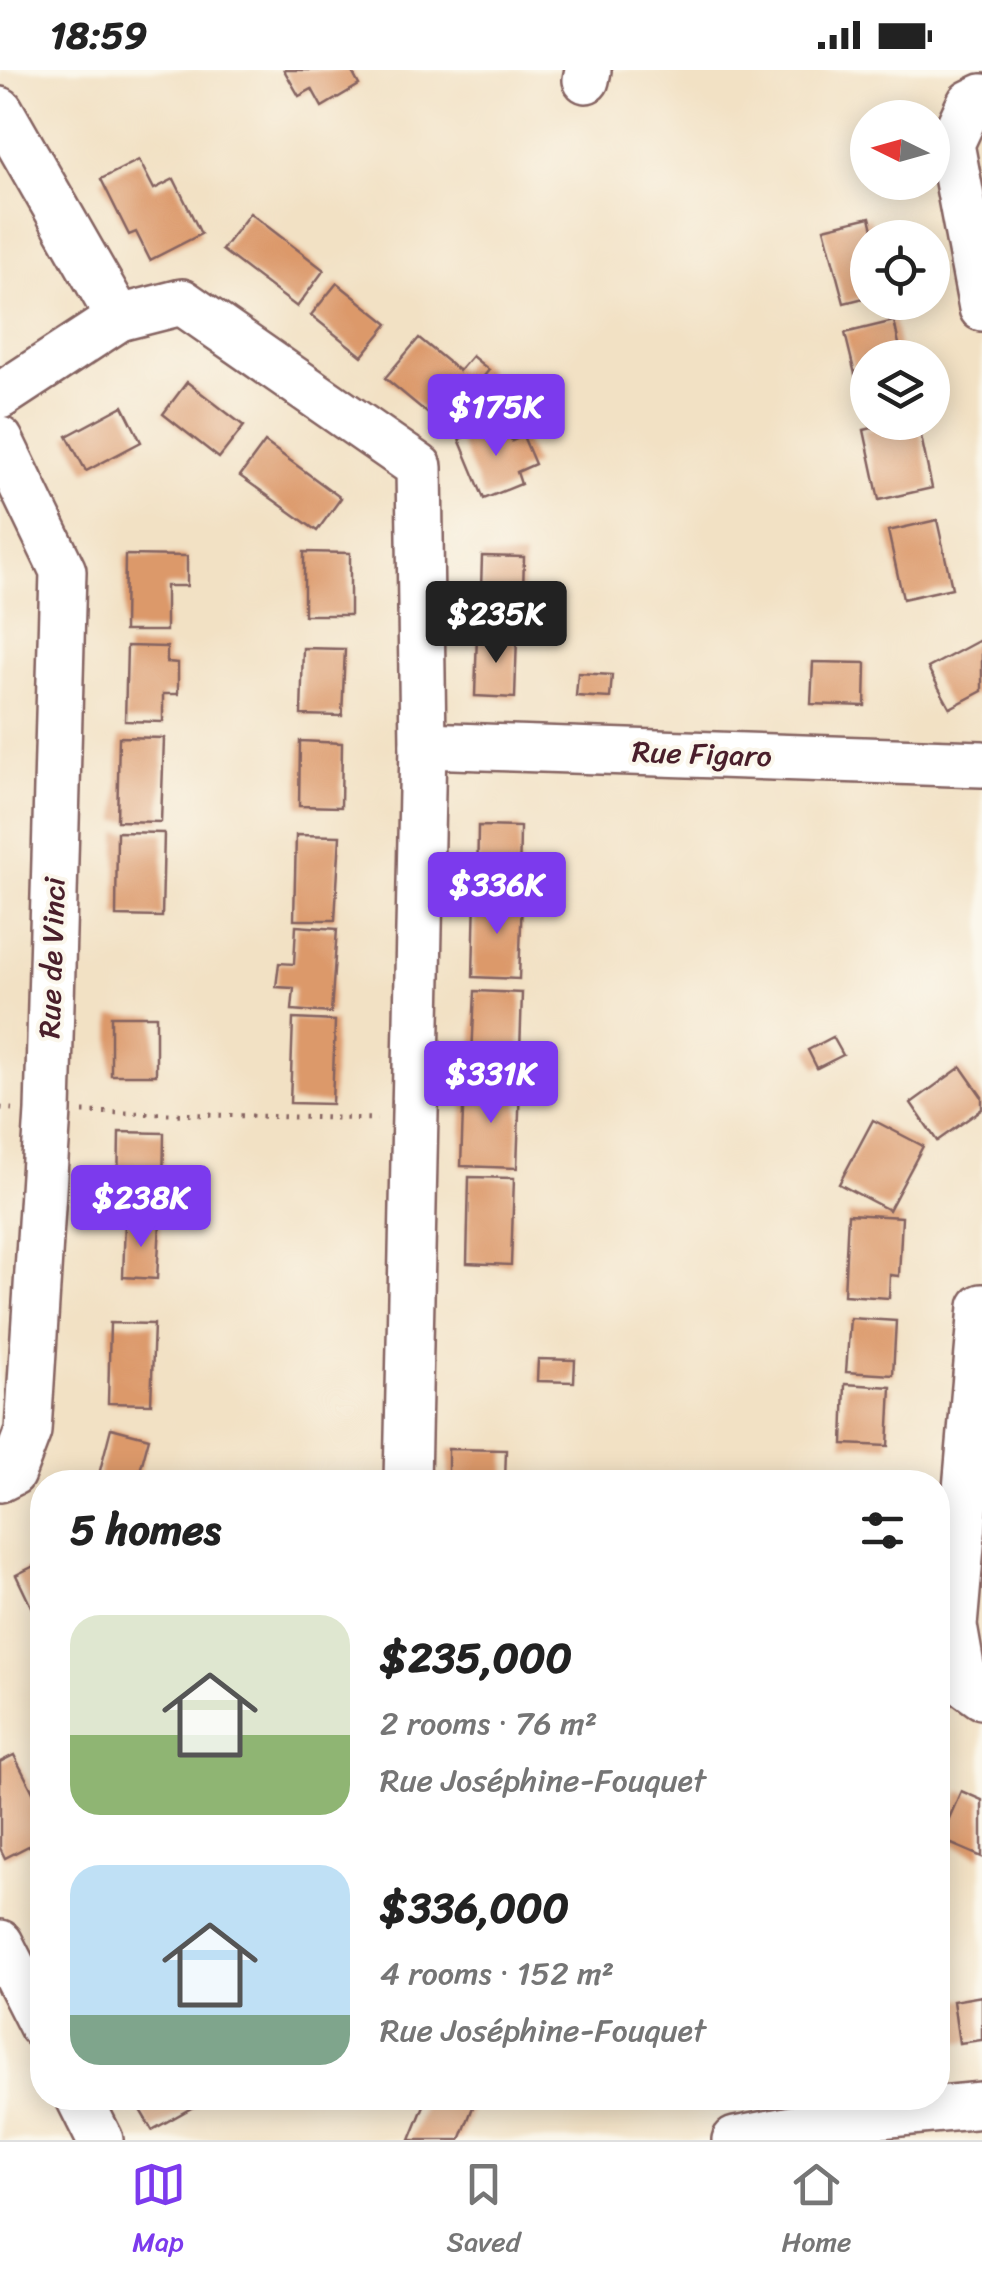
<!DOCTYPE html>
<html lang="en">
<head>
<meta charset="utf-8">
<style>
  :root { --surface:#fff; --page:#f6f6f6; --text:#222; --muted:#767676; --line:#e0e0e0; --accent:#7c3aed }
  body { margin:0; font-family:Sriracha,sans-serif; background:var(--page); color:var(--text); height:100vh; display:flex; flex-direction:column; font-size:38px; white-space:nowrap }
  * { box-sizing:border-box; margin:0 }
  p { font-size:32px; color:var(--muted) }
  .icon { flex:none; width:55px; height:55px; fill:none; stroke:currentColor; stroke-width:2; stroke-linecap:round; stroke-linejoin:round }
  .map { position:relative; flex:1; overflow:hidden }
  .details { position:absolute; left:30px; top:1400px; width:920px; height:640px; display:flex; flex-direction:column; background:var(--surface); border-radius:40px; box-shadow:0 5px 25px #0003 }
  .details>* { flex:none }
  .needle { width:65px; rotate:275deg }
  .tools { position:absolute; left:850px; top:30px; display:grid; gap:20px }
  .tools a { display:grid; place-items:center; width:100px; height:100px; border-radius:50%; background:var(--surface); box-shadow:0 5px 25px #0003; font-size:50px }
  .price { position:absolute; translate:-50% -85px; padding:0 22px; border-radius:10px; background:var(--accent); color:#fff; font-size:32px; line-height:65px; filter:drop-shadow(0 2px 5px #0008) }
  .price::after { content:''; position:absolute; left:50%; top:60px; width:30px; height:22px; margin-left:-15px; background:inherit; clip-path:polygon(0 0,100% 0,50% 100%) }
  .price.selected { background:#222; color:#fff }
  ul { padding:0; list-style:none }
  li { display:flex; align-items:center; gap:30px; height:250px; padding:0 40px }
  li span { display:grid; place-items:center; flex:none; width:280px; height:200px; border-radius:30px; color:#555 }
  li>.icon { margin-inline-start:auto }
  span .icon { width:120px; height:120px; fill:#fffc; stroke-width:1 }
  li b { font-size:42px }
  h2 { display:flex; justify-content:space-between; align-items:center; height:120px; padding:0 40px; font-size:42px }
  .status { display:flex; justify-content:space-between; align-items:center; height:70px; padding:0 50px; background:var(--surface); direction:ltr }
  .status svg { height:28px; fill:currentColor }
  .dock { display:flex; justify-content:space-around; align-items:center; height:140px; border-top:2px solid var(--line); background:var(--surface); font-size:28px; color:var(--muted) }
  .dock a { display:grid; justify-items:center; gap:5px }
  .dock .selected { color:var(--accent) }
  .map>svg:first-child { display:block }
  .building { fill:#dc996a }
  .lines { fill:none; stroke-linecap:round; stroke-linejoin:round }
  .minor-casing { stroke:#856361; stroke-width:50 }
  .path { stroke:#856361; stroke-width:5; stroke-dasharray:2.5 8; stroke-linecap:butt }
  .minor { stroke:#fff; stroke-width:45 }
  .labels { text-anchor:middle; stroke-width:8; stroke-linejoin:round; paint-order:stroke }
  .street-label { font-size:30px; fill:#4a1f2b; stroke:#fbf7ec }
</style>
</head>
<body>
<div class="status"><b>18:59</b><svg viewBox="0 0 49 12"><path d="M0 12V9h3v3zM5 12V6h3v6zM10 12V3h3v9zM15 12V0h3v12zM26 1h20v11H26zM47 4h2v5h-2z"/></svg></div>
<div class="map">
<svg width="982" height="2070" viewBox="0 0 982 2070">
  <rect width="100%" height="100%" fill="#fbf7ec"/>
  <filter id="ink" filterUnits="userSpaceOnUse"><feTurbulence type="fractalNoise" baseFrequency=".01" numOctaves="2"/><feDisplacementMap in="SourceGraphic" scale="20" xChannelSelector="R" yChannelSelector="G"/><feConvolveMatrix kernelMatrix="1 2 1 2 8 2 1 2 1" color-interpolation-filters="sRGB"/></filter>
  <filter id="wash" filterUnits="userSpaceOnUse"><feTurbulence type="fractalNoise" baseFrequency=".0048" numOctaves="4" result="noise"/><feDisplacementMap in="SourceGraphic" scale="40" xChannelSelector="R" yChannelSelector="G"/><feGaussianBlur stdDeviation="2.25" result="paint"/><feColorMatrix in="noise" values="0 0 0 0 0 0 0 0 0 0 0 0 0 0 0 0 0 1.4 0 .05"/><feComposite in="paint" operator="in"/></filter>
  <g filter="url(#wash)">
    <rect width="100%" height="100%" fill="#f2e1c4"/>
    <g id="blocks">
      <g class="building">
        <polygon points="284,0 351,0 359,15 322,37 312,19 299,26"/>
        <polygon points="139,90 154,119 174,109 201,164 150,190 136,162 129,165 101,109"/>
        <polygon points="250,143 324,200 297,237 222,180"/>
        <polygon points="870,147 875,168 868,168 868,227 844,233 824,158"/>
        <polygon points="337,213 388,254 362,286 311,245"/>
        <polygon points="894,251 902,288 868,288 868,332 862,333 845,263"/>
        <polygon points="419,268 459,301 472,286 489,300 443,356 385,308"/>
        <polygon points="187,312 244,356 219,388 163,344"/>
        <polygon points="123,336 141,372 86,401 67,366"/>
        <polygon points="503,351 512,371 523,366 535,394 517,402 521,414 484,429 459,369"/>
        <polygon points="897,352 918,352 932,418 879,430 864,360"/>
        <polygon points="265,372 341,428 317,461 240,406"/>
        <polygon points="937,450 952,518 903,529 888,461"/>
        <polygon points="304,482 350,483 350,545 304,545"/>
        <polygon points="125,485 187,486 187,516 166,516 166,561 124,561"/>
        <polygon points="482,486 524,487 522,555 480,554"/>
        <polygon points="477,564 517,565 515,628 475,626"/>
        <polygon points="982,569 982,621 950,638 928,598"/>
        <polygon points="127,576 167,577 167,592 178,593 178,624 163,624 163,652 125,651"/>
        <polygon points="303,578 345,579 342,646 301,645"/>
        <polygon points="813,592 866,593 865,636 811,634"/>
        <polygon points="578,603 612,605 610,628 576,626"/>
        <polygon points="119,667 164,668 161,752 117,751"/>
        <polygon points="300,671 342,673 341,737 299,736"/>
        <polygon points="478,756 520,757 519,820 477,820"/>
        <polygon points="117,762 164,763 162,847 116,846"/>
        <polygon points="296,765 340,766 335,850 294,850"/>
        <polygon points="475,825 522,827 519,909 473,907"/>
        <polygon points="296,856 337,859 331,943 292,940 294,918 276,917 279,893 294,894"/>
        <polygon points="475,921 522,923 519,1010 471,1008"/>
        <rect x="111" y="946" width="45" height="59"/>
        <polygon points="293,949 335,951 332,1034 290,1033"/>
        <polygon points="833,967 843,985 817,998 808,980"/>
        <polygon points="961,997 982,1027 982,1039 937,1071 911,1033"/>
        <polygon points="464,1013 520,1015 517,1098 461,1096"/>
        <polygon points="873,1050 923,1076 889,1140 839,1114"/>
        <polygon points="119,1062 164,1063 163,1122 118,1122"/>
        <polygon points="469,1107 514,1108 511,1195 467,1193"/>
        <polygon points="848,1144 902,1147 899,1206 890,1205 889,1228 844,1225"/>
        <polygon points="125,1152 160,1153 157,1209 123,1207"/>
        <polygon points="850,1248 896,1251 893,1305 846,1302"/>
        <polygon points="110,1253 154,1254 151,1334 108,1333"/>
        <polygon points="538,1289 575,1290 574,1312 537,1311"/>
        <polygon points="845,1314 891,1317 888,1376 843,1374"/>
        <polygon points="111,1358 149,1368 137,1412 97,1412"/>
        <polygon points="448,1379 506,1380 505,1412 448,1412"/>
        <polygon points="286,1402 333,1408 333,1412 284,1412"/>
        <polygon points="42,1492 42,1543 36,1547 16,1505"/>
        <polygon points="14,1685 42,1740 42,1769 5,1788 0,1778 0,1692"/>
        <polygon points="961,1721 982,1730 982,1787 940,1769"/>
        <polygon points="982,1926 982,1970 959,1973 953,1931"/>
        <polygon points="133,2028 209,2028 152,2060"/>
        <polygon points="427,2028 463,2028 475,2032 460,2070 410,2070"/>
      </g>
    </g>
  </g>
  <g filter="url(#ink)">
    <use href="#blocks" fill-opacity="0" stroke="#856361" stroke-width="2.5"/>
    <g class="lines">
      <defs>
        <g id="minor">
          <polyline points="586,10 588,0"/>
          <polyline points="982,27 970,33 951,74 982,238"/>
          <polyline points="0,40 119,248 182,232 419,397 423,675 407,1412"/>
          <polyline points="0,326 119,248"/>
          <polyline points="0,370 63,501 48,1041 28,1361 12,1403 0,1409"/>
          <polyline points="423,675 982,694"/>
          <polyline points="982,1237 954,1556 964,1613 982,1626"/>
          <polyline points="0,1873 42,1956"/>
          <polyline points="79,2028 100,2070"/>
          <polyline points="735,2070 849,2048 982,2035"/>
        </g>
      </defs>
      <use href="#minor" class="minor-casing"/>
      <g class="path">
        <polyline points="0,1038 12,1039"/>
        <polyline points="83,1042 377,1049"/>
      </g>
      <use href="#minor" class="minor"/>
    </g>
  </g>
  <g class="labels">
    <g class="street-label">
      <text transform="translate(702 684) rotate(2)" y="10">Rue Figaro</text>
      <text transform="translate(52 888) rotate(-88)" y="10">Rue de Vinci</text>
    </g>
  </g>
</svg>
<div class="tools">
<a><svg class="needle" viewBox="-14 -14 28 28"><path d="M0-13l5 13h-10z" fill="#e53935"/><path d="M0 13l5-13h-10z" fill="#767676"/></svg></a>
<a><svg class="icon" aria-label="locate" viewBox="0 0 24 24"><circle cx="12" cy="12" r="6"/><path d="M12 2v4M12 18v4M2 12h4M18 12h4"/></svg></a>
<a><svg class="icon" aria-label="layers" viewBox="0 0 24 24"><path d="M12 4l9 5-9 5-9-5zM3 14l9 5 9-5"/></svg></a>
</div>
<b class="price" style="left:496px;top:389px">$175K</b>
<b class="price selected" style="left:496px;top:596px">$235K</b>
<b class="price" style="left:497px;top:867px">$336K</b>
<b class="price" style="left:491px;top:1056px">$331K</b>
<b class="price" style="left:141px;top:1180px">$238K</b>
<section class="details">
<h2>5 homes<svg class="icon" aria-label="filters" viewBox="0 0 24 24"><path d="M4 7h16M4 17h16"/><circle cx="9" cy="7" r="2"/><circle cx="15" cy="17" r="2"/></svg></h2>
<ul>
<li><span style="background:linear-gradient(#dfe7d0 60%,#8fb573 0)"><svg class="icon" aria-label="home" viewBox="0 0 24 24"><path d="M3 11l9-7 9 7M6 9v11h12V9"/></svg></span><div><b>$235,000</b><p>2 rooms · 76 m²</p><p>Rue Joséphine-Fouquet</p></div></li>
<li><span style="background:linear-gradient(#bfe0f5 75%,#7fa58c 0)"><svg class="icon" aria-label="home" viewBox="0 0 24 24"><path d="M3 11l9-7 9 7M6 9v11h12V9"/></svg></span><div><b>$336,000</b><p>4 rooms · 152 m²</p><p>Rue Joséphine-Fouquet</p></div></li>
</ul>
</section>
</div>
<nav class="dock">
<a class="selected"><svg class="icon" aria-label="map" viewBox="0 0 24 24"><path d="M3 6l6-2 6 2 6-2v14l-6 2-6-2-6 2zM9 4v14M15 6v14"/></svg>Map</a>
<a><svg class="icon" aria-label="saved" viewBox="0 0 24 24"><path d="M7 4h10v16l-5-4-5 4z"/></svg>Saved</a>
<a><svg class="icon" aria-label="home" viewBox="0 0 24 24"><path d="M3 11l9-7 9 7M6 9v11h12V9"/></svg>Home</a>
</nav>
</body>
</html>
